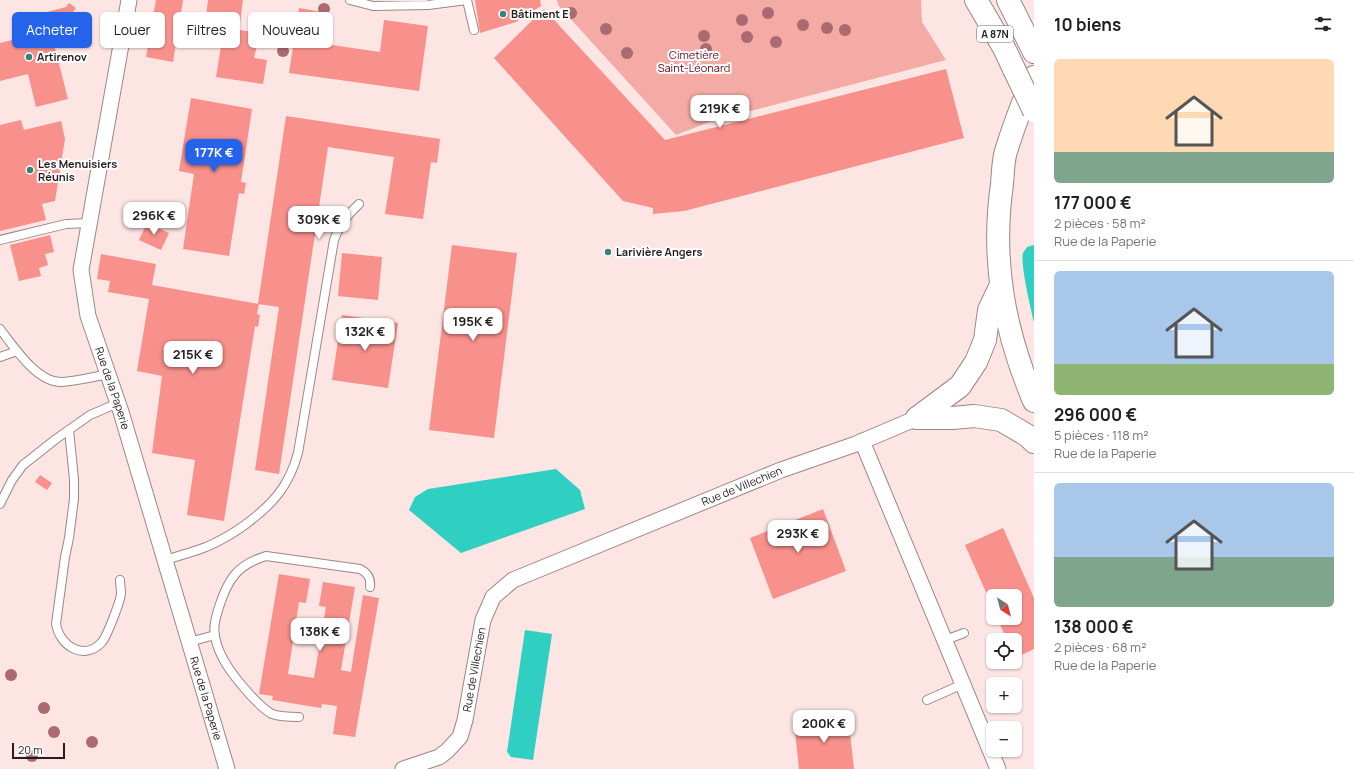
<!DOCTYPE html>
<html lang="fr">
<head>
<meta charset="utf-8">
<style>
  :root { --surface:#fff; --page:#f2f2f2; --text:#202124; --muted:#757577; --line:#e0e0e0; --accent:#2563eb }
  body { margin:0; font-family:Manrope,sans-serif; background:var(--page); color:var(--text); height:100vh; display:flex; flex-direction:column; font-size:15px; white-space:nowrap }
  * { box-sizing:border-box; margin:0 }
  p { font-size:13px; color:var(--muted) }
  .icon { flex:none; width:22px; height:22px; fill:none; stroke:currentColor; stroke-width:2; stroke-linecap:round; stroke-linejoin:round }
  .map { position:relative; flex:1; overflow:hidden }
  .side { display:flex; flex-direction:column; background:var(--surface); width:320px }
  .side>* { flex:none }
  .hud { position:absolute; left:12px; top:12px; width:380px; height:36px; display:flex; gap:8px }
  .needle { width:26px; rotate:144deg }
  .buttons { position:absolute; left:986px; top:589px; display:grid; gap:8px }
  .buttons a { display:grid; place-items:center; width:36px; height:36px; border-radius:6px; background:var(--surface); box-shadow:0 1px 3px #0004; font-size:20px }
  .scale { position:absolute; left:12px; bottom:10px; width:53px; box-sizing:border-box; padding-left:4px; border:2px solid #261d1d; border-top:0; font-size:11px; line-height:14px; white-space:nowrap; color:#261d1d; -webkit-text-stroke:3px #fff; paint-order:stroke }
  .price { position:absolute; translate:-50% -34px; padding:0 9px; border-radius:8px; background:#fff; color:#222; font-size:13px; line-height:26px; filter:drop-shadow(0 1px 2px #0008) }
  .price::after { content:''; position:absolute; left:50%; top:24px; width:12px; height:9px; margin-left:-6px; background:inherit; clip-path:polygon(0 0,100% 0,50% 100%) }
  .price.active { background:var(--accent); color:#fff }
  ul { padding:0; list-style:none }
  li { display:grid; align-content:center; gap:8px; height:212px; padding:0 20px }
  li+li { border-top:1px solid var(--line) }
  li span { display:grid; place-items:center; height:124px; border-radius:6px; color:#555 }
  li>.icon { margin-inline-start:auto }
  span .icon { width:72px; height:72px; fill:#fffc; stroke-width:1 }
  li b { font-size:17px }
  h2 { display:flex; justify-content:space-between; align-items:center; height:48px; padding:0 20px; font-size:17px }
  .pill { padding:0 14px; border-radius:6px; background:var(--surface); box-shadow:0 1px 3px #0004; font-size:14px; line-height:36px }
  .pill.active { background:var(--accent); color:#fff }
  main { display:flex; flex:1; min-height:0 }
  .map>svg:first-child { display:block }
  .green { fill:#f4aaa5 }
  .water { fill:#2fcfc1 }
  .building { fill:#f8908b }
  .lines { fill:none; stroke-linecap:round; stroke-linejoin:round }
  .service-casing { stroke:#9c8785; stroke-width:10 }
  .minor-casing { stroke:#9c8785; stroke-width:17 }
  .motorway-casing { stroke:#9c8785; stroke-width:24 }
  .service { stroke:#fff; stroke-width:8 }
  .minor { stroke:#fff; stroke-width:15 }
  .motorway { stroke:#fff; stroke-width:22 }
  .motorway-bridge-casing { stroke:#9c8785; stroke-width:24; stroke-linecap:butt }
  .motorway-bridge { stroke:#fff; stroke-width:22 }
  .tree { fill:#aa6a70 }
  .poi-dot { fill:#3b8179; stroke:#fff; stroke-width:1.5 }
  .labels { text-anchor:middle; stroke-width:4; stroke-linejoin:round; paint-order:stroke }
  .shield { fill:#fff; stroke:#676161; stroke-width:1 }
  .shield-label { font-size:10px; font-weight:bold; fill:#261d1d }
  .poi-label { font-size:11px; font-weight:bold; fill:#261d1d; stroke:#fff; text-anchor:start }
  .park-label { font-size:11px; fill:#660612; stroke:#fff }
  .street-label { font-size:11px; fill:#261d1d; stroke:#fff }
</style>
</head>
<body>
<main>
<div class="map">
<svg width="1034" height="769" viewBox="0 0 1034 769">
  <rect width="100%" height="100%" fill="#fce5e3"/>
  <polygon class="green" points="557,0 921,0 922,22 946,60 712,121 676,135 558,5"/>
  <g class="water">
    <path d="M1033,245l1,1v76c-3,-12 -14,-59 -11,-69 1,-2 3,-4 4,-6z"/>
    <polygon points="556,469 580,490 585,509 461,553 409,510 415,497 428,489"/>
    <polygon points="525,630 552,634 533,760 511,757 507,752"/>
  </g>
  <g class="building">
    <polygon points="156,0 183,0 173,62 146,57"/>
    <polygon points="208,0 243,0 239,30 254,32 258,41 254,58 267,60 263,84 216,77 224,28 205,25"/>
    <polygon points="475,0 540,0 541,6 516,22 480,33"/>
    <polygon points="69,3 76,8 73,12 76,24 71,26 75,43 55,48 68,99 36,107 28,74 0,81 0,43 28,36 24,18 66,7"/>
    <polygon points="299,8 329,13 325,44 380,52 384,20 428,26 419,91 289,73"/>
    <polygon points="544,9 665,140 946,69 964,138 684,211 653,214 653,208 623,201 494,58"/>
    <polygon points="191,98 252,109 241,182 246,183 244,194 239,193 229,256 183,249 194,174 179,171"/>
    <polygon points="286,116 440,139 437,163 431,162 423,219 385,214 394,157 328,147 279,474 255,470 279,307 258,304"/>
    <polygon points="21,120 24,130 61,121 65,139 55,201 42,204 46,220 0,231 0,125"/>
    <polygon points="147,223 169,233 161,250 139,240"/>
    <polygon points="50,235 54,252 45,254 48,265 39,268 41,276 19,281 10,245"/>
    <polygon points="452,245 517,253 494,438 429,430"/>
    <polygon points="342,253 382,257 378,300 338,296"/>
    <polygon points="101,254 156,264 152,285 259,304 257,314 260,315 258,327 255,326 224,521 187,515 195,460 152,453 162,376 137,371 149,299 108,292 110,281 97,279"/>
    <polygon points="342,315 398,323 388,388 332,380"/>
    <polygon points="40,475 52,483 47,490 35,482"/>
    <polygon points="823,509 846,571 773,599 750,538"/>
    <polygon points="1003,528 1034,598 1034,649 1015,658 1015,640 1007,640 997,618 1015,618 1015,596 993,596 993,608 965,545"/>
    <polygon points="279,574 310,579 306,603 299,602 288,674 314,678 326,607 319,606 323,582 355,587 341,670 351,672 363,595 379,598 355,737 333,734 337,706 322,704 321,708 272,700 273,696 259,694"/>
    <polygon points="848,715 854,769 799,769 794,722"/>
  </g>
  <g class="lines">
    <defs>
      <g id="service">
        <polyline points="350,0 373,6 428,5 467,0 474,30"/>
        <polyline points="0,240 66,224 90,223"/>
        <path d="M0,329c14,18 37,54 62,53 15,-1 31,-5 46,-8"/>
        <polyline points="0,357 17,351"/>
        <path d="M69,430l5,49v20l-5,39 -4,19 -9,67c4,23 29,37 46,18 5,-6 19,-42 19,-49 0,-4 -1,-9 -1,-13"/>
        <polyline points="0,504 12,480 23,465 56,439 90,415 118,403"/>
        <path d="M165,560c14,-4 28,-8 41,-13 14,-6 28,-14 40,-23 27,-20 43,-38 52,-71l36,-213c5,-15 13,-25 25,-36"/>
        <polyline points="945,640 964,633"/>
        <polyline points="189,642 215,635"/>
        <polyline points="927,700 963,684"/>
        <path d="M299,717c-9,0 -18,0 -27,-3 -11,-6 -19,-16 -27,-25 -13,-15 -26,-32 -30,-52 -2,-11 1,-20 4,-30 9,-28 18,-42 47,-51l94,13c8,4 11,9 10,18"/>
      </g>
      <g id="minor">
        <path id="s1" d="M129,0l-48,270 7,46 33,96 106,357"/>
        <polyline points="862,441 998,769"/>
        <path id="s2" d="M403,769l36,-12 8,-6 13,-14 5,-17 18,-100 10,-23 20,-17 268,-110 75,-26 61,-26"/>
      </g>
      <g id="motorway">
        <polyline points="976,0 1004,48 1014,69"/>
        <polyline points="1008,0 1034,52"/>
        <path d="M1034,77c-11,24 -20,49 -28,74 -3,10 -3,22 -4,33 -11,77 2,146 32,217"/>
        <polyline points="917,418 960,386 976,362 985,340 989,310 1001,285"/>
        <polyline points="917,418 953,418 974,416 1001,420 1028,436 1034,442"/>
      </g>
    </defs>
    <use href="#service" class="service-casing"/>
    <use href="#minor" class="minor-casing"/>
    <use href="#motorway" class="motorway-casing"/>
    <use href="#service" class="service"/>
    <use href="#minor" class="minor"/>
    <use href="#motorway" class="motorway"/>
    <defs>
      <polyline id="motorway-bridge" points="1014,69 1034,111"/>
    </defs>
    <use href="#motorway-bridge" class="motorway-bridge-casing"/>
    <use href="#motorway-bridge" class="motorway-bridge"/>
  </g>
  <g class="tree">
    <circle cx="324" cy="9" r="6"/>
    <circle cx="571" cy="13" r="6"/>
    <circle cx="768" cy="13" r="6"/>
    <circle cx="742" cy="20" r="6"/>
    <circle cx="803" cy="25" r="6"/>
    <circle cx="827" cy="28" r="6"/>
    <circle cx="606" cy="29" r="6"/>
    <circle cx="845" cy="30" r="6"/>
    <circle cx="704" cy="36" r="6"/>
    <circle cx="747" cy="37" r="6"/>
    <circle cx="776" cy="42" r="6"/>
    <circle cx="706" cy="49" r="6"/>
    <circle cx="283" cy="51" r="6"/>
    <circle cx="627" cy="53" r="6"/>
    <circle cx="11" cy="675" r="6"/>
    <circle cx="44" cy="708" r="6"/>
    <circle cx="54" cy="732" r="6"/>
    <circle cx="92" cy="742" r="6"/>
    <circle cx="32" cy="756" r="6"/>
  </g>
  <g class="poi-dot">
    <circle cx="503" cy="14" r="4"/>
    <circle cx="29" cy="57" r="4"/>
    <circle cx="30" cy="170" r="4"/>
    <circle cx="608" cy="252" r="4"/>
  </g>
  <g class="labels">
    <rect class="shield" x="977" y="26" width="36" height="16" rx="3"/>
    <g class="shield-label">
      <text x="995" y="38">A 87N</text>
    </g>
    <g class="poi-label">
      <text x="511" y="18">Bâtiment E</text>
      <text x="37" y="61">Artirenov</text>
      <text x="38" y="168">Les Menuisiers<tspan x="38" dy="13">Réunis</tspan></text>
      <text x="616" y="256">Larivière Angers</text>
    </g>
    <g class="park-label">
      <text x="694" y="59">Cimetière<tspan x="694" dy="13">Saint-Léonard</tspan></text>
    </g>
    <g class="street-label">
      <text dy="4" stroke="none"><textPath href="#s1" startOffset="397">Rue de la Paperie</textPath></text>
      <text dy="4" stroke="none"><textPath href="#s2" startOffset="485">Rue de Villechien</textPath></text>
      <text dy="4" stroke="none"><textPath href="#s2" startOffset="136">Rue de Villechien</textPath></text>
      <text dy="4" stroke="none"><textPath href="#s1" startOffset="721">Rue de la Paperie</textPath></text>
    </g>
  </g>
</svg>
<div class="buttons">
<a><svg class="needle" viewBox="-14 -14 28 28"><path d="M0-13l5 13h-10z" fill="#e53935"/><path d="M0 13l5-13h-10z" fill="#757577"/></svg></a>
<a><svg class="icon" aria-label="locate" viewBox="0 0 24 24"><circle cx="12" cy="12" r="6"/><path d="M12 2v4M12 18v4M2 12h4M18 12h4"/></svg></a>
<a>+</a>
<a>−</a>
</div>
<div class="scale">20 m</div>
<b class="price" style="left:720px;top:129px">219K €</b>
<b class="price active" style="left:214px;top:173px">177K €</b>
<b class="price" style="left:154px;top:236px">296K €</b>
<b class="price" style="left:319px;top:240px">309K €</b>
<b class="price" style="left:473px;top:342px">195K €</b>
<b class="price" style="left:365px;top:352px">132K €</b>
<b class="price" style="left:193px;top:375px">215K €</b>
<b class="price" style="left:798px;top:554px">293K €</b>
<b class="price" style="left:320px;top:652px">138K €</b>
<b class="price" style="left:824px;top:744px">200K €</b>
<div class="hud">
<a class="pill active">Acheter</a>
<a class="pill">Louer</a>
<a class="pill">Filtres</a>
<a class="pill">Nouveau</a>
</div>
</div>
<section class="side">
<h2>10 biens<svg class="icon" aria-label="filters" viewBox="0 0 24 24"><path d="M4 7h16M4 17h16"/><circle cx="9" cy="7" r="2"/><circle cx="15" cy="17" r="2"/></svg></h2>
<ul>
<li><span style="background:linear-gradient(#ffd9b3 75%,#7fa58c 0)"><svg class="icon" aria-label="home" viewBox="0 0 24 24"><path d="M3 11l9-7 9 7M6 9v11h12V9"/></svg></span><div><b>177 000 €</b><p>2 pièces · 58 m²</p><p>Rue de la Paperie</p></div></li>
<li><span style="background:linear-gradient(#a9c7e8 75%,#8fb573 0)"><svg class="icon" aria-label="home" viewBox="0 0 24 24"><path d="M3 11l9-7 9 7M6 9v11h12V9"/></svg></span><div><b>296 000 €</b><p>5 pièces · 118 m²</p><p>Rue de la Paperie</p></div></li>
<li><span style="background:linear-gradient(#a9c7e8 60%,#7fa58c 0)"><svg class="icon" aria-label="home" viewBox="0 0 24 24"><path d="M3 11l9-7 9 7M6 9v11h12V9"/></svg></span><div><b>138 000 €</b><p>2 pièces · 68 m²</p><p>Rue de la Paperie</p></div></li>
</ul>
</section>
</main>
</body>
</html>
